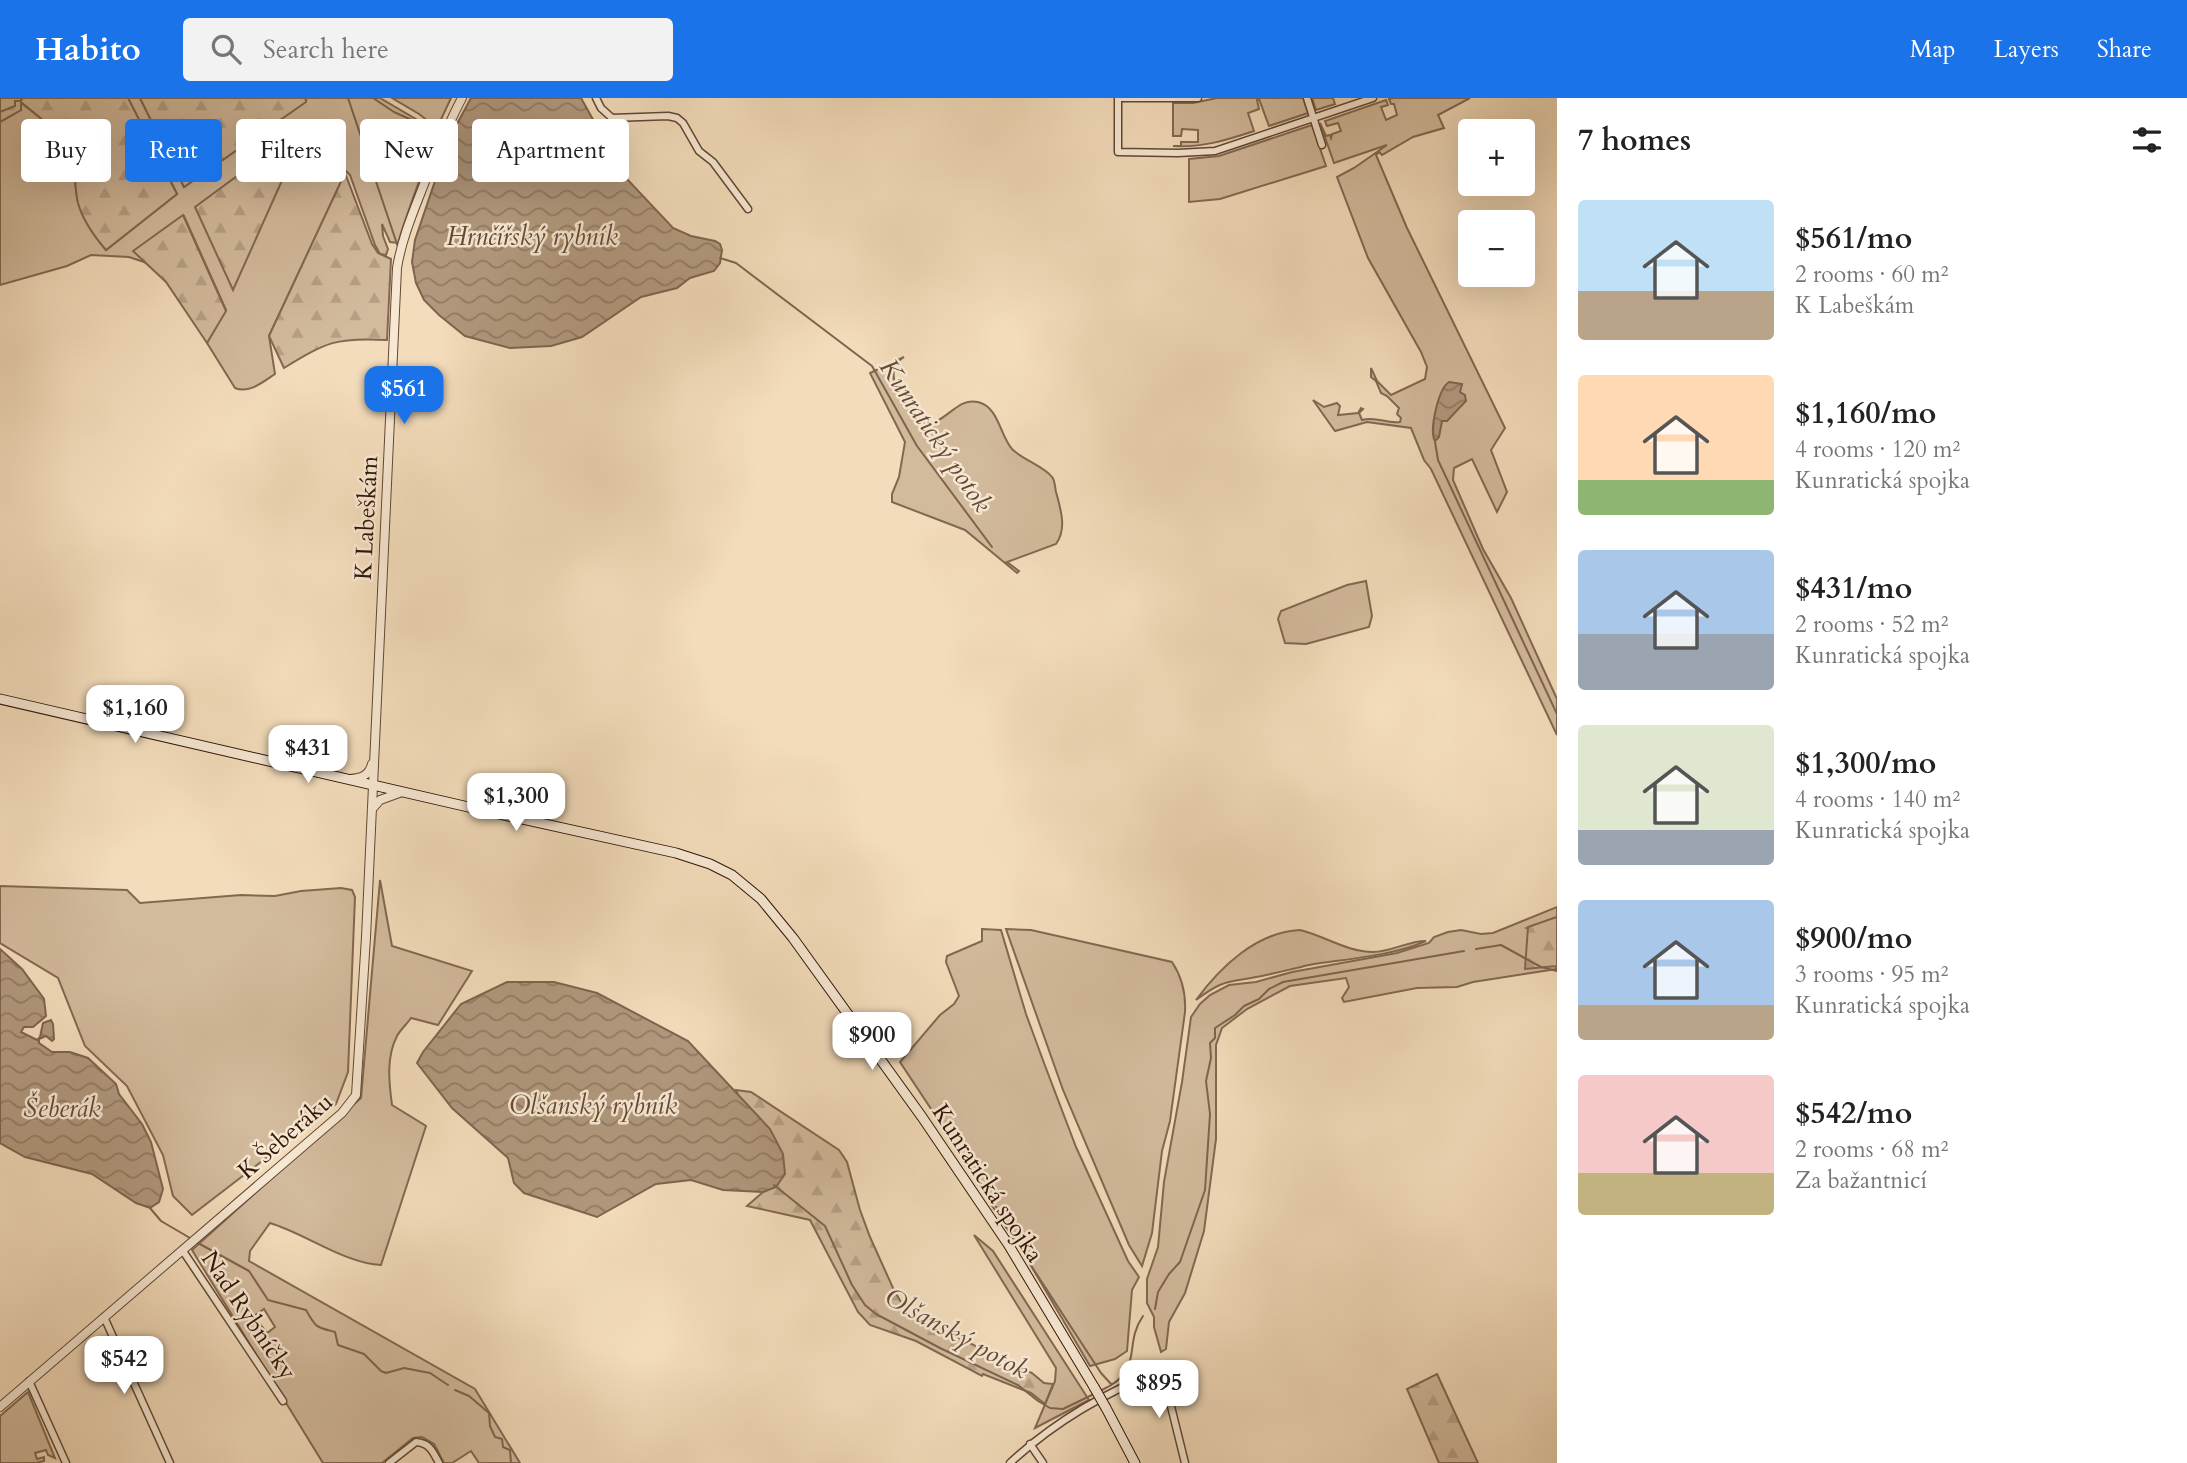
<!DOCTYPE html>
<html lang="en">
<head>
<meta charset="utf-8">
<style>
  :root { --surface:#fff; --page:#f2f2f2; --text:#222; --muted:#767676; --accent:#1a73e8 }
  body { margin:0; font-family:Cardo,serif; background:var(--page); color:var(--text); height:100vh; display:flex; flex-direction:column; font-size:26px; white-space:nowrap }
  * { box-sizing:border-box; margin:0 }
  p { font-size:23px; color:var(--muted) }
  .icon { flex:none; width:38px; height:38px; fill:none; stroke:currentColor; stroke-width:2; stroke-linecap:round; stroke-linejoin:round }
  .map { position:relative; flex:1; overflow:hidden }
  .details { display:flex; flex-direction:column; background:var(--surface); width:630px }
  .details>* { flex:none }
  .guide { position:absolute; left:21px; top:21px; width:665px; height:63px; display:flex; gap:14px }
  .controls { position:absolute; left:1458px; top:21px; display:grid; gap:14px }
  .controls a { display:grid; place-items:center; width:77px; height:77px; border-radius:7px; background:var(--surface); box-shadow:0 7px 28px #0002; font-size:35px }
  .price { position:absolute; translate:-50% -60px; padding:0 16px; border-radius:14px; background:#fff; color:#222; font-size:23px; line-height:46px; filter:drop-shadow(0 2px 4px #0008) }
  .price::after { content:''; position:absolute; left:50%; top:42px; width:21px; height:16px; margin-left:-10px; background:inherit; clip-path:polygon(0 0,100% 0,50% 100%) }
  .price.selected { background:var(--accent); color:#fff }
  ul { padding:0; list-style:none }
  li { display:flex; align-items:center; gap:21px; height:175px; padding:0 21px }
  li span { display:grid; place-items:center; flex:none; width:196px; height:140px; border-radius:7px; color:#555 }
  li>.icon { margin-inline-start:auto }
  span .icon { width:84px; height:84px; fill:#fffc; stroke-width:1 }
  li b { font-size:30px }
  h2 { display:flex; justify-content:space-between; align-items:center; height:84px; padding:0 21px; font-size:30px }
  .tag { padding:0 24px; border-radius:7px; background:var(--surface); box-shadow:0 7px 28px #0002; font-size:24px; line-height:63px }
  .tag.selected { background:var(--accent); color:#fff }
  header { display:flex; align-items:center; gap:42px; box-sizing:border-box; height:98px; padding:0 35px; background:var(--accent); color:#fff }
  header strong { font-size:33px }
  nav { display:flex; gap:38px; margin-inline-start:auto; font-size:24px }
  .search { width:490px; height:63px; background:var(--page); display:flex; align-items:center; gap:18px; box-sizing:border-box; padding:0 24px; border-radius:7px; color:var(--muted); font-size:26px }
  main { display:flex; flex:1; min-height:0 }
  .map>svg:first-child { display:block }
  .green { fill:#d2ba9c; stroke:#826851; stroke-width:2; fill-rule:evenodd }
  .forest { fill:url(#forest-firs); stroke:#826851; stroke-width:2 }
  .water { fill:url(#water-waves); stroke:#7e644d; stroke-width:2 }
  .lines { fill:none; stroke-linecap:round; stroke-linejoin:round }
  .stream { stroke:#7e644d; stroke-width:2 }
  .minor-casing { stroke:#624733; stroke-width:9 }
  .tertiary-casing { stroke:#624733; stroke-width:10 }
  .secondary-casing { stroke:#311506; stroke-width:11 }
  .minor { stroke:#f7e8d3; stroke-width:6 }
  .tertiary { stroke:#f7e8d3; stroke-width:8 }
  .secondary { stroke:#f7e8d3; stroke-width:9 }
  .secondary-bridge-casing { stroke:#311506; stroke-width:11; stroke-linecap:butt }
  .secondary-bridge { stroke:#f7e8d3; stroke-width:9 }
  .labels { text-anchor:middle; stroke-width:5; stroke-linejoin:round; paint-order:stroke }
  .street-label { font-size:24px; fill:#311506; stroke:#f7e8d3 }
  .water-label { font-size:26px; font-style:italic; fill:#644936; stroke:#f7e8d3 }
</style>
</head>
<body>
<header>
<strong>Habito</strong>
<div class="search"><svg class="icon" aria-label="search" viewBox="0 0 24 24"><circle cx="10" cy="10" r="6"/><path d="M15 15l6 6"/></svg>Search here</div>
<nav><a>Map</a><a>Layers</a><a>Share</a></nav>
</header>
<main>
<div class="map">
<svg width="1557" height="1365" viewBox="0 0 1557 1365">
  <defs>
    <pattern id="forest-firs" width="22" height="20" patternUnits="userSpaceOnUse" patternTransform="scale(1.75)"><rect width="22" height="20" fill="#d2ba9c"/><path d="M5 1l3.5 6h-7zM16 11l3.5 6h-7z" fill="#b59f85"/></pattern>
    <pattern id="water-waves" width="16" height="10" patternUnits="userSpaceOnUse" patternTransform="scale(1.75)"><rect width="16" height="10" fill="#b1987d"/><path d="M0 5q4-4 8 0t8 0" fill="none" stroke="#917b64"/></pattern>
  </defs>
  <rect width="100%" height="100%" fill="#f3dcbb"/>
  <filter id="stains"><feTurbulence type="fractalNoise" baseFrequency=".00286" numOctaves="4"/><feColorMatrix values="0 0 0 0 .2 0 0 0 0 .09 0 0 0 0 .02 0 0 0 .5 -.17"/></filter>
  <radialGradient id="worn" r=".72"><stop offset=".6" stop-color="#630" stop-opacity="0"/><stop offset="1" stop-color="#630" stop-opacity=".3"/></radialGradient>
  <g class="green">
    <path d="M0,0h23l-3,4c15,12 34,25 45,41 13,19 8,39 13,59 5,19 16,34 28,48l71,-56 -49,-96h12l44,89 122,-87 -3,-2h77l56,33c-11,38 -27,74 -38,112l-8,-1 -8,-18 1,12 5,13 -2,6 -6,-1 -5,-9 -25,-70 -4,-4 -77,165 6,38c-12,8 -26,20 -40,14l-28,-45 19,-33 -42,-94 -50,35 19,17 -9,-6 -15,-5 -38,-2 -24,11 -67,19v-163l21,-12 -6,-4 -15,6z"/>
    <polygon points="392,0 451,0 437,30 419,16"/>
    <path d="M1217,0h86l5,15 -39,13 -10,-27 -2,1 2,9 -11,4 6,18c-27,9 -52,17 -81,15h8v-4h17v-12l-16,-1 -1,7h-8v-33h20z"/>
    <polygon points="1312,0 1333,0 1335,6 1316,12"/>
    <path d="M1393,0h77l-32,17 6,13 -31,9 -31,18 -3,-3 -3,3 31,73 98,200 -14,22 16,42 -10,20 -25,-53 -18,9 -1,12 30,69 28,49 46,101v36l-126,-266 -7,-9 -13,-32 -44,-6 -32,9 -22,-31 11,7 13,-4 3,3 -2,9 20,-2 3,-5 2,1 -4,4 3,7c15,-4 24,4 38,2l1,-4 -4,-4 2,-6 -12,-12 -6,-3 -5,-12 -5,-4v-9l6,13 14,14 34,-16 2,-12 -6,-15 -53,-94 -31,-81 17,-9 33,-23 -53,18 -14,-40 6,13 4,-1 1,3 1,-4 9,-3 -3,-8 -11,3 -2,-5 61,-21 2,5 -7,2 5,13 11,-5 -3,-11h-3l-2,-5z"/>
    <polygon points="1312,27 1326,68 1220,101 1189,104 1189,61 1219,58"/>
    <path d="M904,259c-28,17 7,50 21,66 22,1 31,-26 53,-21 21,5 22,34 34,47 11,11 32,17 40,28 3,3 3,11 4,15 5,18 11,37 0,52l-49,18 12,9 -2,2 -52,-43 -73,-28v-8l7,-17 6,-35 -35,-69z"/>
    <polygon points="1366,483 1372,518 1369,529 1306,546 1285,545 1278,521 1281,513 1347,487"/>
    <path d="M380,782l12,66 80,25 -34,54 -27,-7c-4,6 -11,12 -14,18 -11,21 -8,47 -5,69l34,21 -45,139c-35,-1 -77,-32 -111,-42l-20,28 -1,10 226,128 45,74h-41l-8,-12 -19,12h-8l-10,-19 -12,-7 -9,1 -31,25h-59l-131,-213 169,-152zM264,1211l11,18 -8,6 -13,-17z"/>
    <polygon points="0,788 127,792 140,805 241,797 275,798 301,793 341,790 352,792 355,799 348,974 336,1006 192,1117 173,1098 163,1057 127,988 85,948 58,880 0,845"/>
    <polygon points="1557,809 1557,819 1527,830 1534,832 1557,871 1473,884 1457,889 1417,890 1344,904 1342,900 1349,889 1346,880 1290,888 1247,911 1222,930 1216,947 1216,1041 1204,1133 1185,1195 1169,1224 1166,1251 1161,1254 1154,1229 1154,1219 1147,1205 1147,1181 1158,1149 1164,1084 1182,984 1191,919 1200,906 1210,897 1229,887 1256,884 1292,874 1397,855 1429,845 1434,839 1448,834 1461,832 1481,836 1493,835"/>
    <polygon points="982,831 1001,832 1026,916 1044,965 1076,1049 1128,1163 1139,1179 1132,1192 1127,1253 1115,1261 1090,1268 1000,1115 900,964 940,917 954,906 959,898 946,864 947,858 982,843"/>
    <path d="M1006,831l25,1 141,32c10,15 14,32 13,50l-15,109 -8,30 -10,82 -10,33 -13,-21 -66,-155z"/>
    <path d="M1300,832c25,6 47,22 73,22 18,0 38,-12 53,-11 -33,15 -81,18 -117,24 -18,4 -36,9 -53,12 -31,6 -33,3 -60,23 25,-34 61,-68 104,-70z"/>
    <polygon points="974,1137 993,1153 1089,1302 1035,1330 1055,1283 1056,1270"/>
    <polygon points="28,1294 55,1360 48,1357 46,1352 35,1355 37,1361 44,1359 44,1363 36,1365 0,1365 0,1318"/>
  </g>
  <g class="forest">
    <path d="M23,0h105l49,96 -71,56c-12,-14 -23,-29 -28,-47 -5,-21 0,-40 -13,-59 -11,-17 -29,-29 -44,-42v8l-21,12v-10l15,-6v-5h5z"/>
    <polygon points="140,0 303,0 306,1 306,4 184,89"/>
    <polygon points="306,27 301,40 233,192 195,109"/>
    <path d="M345,75l27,71 6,9 13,6 -4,81c-51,-3 -60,2 -103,28l-15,-32z"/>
    <polygon points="183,117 226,213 207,245 166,184 133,153"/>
    <polygon points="1557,819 1557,868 1525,871 1528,829"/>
    <polygon points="736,992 751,994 839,1052 847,1064 860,1112 870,1139 893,1190 907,1215 1032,1275 1044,1285 1053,1286 1045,1306 1031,1295 983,1276 982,1278 916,1243 870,1227 858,1214 810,1122 747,1108 763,1094 776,1088"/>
    <polygon points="1437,1276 1478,1365 1439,1365 1407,1291"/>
  </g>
  <g class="water">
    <polygon points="471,0 581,0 625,79 673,130 691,138 715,143 720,146 722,152 720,165 714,173 690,180 677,190 641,199 582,239 551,248 510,250 465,238 439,217 424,202 416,185 412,164 415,142 450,39"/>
    <path d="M1449,284l13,2 -2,8 5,3 1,6 -19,20h-5l-3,16 -4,4c-6,-10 3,-52 14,-59z"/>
    <polygon points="0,851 22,871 44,901 46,918 33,929 24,929 21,934 37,942 40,939 43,925 51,922 53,926 54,941 52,943 46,938 39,941 39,945 52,954 70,954 88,960 116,986 119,996 142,1026 151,1044 163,1091 159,1104 150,1110 136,1105 92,1076 25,1059 0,1045"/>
    <polygon points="507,884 554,884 597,895 688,943 770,1031 783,1056 785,1076 776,1089 763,1094 723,1092 691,1082 656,1086 597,1119 524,1095 514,1085 508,1060 452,1010 417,965 423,954 461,906"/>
  </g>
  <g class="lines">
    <g class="stream">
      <polyline points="348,0 398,149"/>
      <polyline points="373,0 394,14 436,33"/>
      <polyline points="720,160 736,165 872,268 917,348 992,449"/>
      <polyline points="1435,344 1438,362 1557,616"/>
      <polyline points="1476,851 1501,847 1541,869 1557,873"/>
      <polyline points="976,1083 1101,1275 1111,1286"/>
      <polyline points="774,1087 825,1128 852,1187 865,1207 876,1216 940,1250 1018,1287 1038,1303 1050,1310 1063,1311 1094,1296"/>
      <polyline points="150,1110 161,1123 190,1140"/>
      <path d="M198,1145l51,28 19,29 38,10c10,18 10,17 29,22l3,13 26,9 17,17 5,2 18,-5 26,5 18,12"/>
      <polyline points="1155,1211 1158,1194 1169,1176 1180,1164 1205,1092 1210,1016 1206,983 1211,960 1210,945 1215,940 1215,930 1235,917 1244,908 1259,901 1269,891 1283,884 1464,853"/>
      <polyline points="455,1292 469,1298 489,1315 490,1328 495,1339 502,1341 503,1349 510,1352 511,1365"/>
      <path d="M1102,1292c44,-21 20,-44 41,-74"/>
    </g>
    <defs>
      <g id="minor">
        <polyline points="596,0 601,10 612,20 668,18 677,20 683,25 699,53 713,64 748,111"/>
        <polyline points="1198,0 1118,0 1118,54 1178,55 1215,53 1373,0"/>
        <polyline points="1307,0 1322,47"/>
        <polyline points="183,1153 283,1303"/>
        <polyline points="104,1219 170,1365"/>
        <polyline points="29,1283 66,1365"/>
        <polyline points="1030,1346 1043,1365"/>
        <path d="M389,1365l27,-21c14,1 17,10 23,21"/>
        <path d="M1010,1365c44,-41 96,-71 152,-93l23,93"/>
      </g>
      <g id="tertiary">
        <path d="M350,681c11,-1 19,-3 22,-15"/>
        <polyline points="372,711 380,702 402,694"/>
        <path d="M0,1309l342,-294 14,-18 10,-158 31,-669c5,-31 18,-60 29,-89 11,-27 22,-55 36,-81"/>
      </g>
      <g id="secondary">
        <polyline points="0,601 477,711 676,755 710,766 732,777 761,801 793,840 922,1019 1008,1146 1094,1289"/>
        <polyline points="1106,1310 1135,1365"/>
      </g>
    </defs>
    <use href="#minor" class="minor-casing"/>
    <use href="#tertiary" class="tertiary-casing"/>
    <use href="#secondary" class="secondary-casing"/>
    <use href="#minor" class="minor"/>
    <use href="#tertiary" class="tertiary"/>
    <use href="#secondary" class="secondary"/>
    <defs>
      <polyline id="secondary-bridge" points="1094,1289 1106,1310"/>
    </defs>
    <use href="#secondary-bridge" class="secondary-bridge-casing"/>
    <use href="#secondary-bridge" class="secondary-bridge"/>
  </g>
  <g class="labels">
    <g class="street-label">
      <text transform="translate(366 420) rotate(-87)" y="8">K Labeškám</text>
      <text transform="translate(285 1038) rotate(-41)" y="8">K Šeberáku</text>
      <text transform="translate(988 1085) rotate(57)" y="8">Kunratická spojka</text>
      <text transform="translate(249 1217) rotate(56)" y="8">Nad Rybníčky</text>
    </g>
    <g class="water-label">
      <text x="532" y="147">Hrnčířský rybník</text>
      <text transform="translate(936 337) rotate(56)" y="9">Kunratický potok</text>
      <text x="593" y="1016">Olšanský rybník</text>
      <text x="62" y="1019">Šeberák</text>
      <text transform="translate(957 1235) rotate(29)" y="9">Olšanský potok</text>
    </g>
  </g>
  <rect width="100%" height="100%" filter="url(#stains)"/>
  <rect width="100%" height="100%" fill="url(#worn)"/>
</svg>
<div class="controls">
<a>+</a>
<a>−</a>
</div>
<b class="price selected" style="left:404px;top:328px">$561</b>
<b class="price" style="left:135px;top:647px">$1,160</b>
<b class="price" style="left:308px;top:687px">$431</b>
<b class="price" style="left:516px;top:735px">$1,300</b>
<b class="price" style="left:872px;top:974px">$900</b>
<b class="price" style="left:124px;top:1298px">$542</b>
<b class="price" style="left:1159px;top:1322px">$895</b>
<div class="guide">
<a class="tag">Buy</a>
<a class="tag selected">Rent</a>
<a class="tag">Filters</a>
<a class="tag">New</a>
<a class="tag">Apartment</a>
</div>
</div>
<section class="details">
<h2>7 homes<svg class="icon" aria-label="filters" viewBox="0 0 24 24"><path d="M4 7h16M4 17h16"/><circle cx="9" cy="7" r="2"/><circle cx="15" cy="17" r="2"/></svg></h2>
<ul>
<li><span style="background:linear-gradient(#bfe0f5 65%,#b9a48a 0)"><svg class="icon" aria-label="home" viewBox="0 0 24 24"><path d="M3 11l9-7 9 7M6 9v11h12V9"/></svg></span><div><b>$561/mo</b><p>2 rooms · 60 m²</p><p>K Labeškám</p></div></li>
<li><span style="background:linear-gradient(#ffd9b3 75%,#8fb573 0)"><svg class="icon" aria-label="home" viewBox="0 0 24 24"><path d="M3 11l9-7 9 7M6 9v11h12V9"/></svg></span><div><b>$1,160/mo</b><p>4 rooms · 120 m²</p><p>Kunratická spojka</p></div></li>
<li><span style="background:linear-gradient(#a9c7e8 60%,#9aa5b1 0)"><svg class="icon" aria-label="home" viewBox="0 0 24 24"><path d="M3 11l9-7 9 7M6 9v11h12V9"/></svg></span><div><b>$431/mo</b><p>2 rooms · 52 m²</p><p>Kunratická spojka</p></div></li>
<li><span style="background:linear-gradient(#dfe7d0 75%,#9aa5b1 0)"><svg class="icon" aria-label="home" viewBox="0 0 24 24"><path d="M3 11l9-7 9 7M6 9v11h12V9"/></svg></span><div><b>$1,300/mo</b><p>4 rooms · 140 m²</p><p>Kunratická spojka</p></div></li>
<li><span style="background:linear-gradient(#a9c7e8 75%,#b9a48a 0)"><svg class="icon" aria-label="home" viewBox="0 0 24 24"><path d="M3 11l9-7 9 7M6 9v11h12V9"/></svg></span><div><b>$900/mo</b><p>3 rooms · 95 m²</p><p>Kunratická spojka</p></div></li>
<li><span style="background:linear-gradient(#f6c9c9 70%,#c2b280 0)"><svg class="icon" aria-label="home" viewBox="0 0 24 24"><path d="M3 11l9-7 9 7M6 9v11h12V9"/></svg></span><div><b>$542/mo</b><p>2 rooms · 68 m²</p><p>Za bažantnicí</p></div></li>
</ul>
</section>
</main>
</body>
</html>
